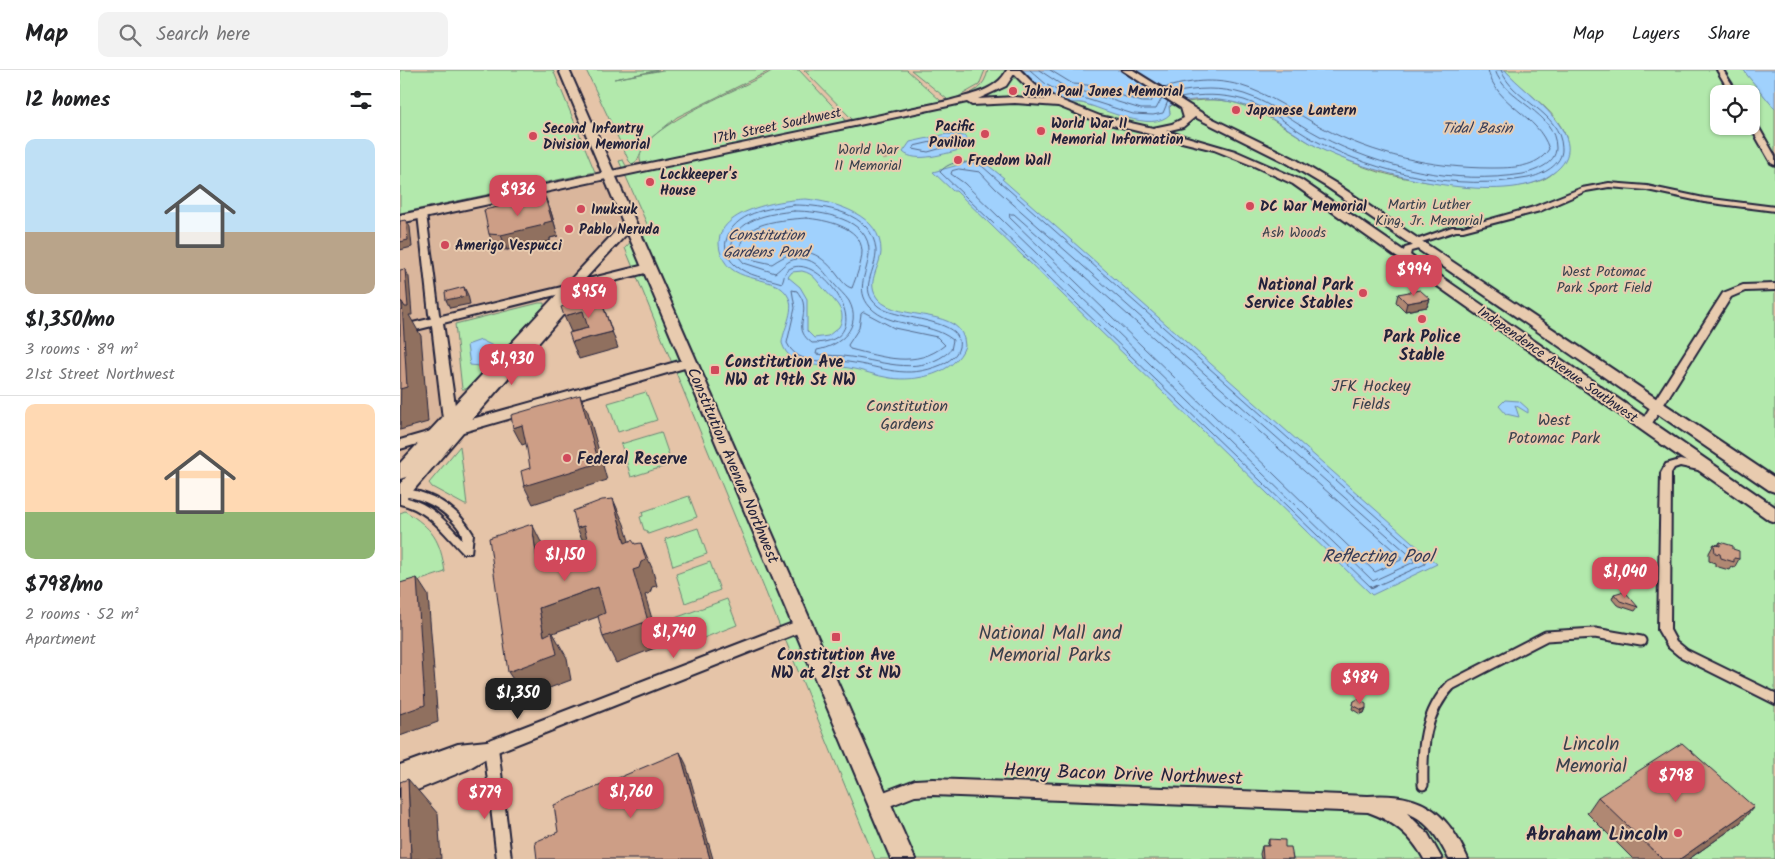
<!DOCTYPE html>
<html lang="en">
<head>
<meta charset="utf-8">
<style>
  :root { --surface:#fff; --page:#f2f2f2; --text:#202124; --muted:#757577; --line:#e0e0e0; --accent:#d1495b }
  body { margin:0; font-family:Kalam,sans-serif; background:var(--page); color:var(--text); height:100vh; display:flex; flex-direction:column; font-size:19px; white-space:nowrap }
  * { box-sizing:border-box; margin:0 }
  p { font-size:16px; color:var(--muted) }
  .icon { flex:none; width:28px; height:28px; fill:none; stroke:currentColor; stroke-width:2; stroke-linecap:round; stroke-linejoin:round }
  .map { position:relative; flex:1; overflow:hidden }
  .sheet { display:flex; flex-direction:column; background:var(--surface); width:400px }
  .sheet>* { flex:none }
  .controls { position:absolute; left:1310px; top:15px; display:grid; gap:10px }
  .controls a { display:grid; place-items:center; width:50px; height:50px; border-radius:10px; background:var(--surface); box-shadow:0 1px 4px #0004; font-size:25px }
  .price { position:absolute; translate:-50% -42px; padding:0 11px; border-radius:10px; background:var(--accent); color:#fff; font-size:16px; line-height:32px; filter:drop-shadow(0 1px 2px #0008) }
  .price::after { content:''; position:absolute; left:50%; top:30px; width:15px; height:11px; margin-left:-8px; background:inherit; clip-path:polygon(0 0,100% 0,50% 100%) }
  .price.active { background:#222; color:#fff }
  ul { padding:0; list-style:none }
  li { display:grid; align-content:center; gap:10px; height:265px; padding:0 25px }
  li+li { border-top:1px solid var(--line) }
  li span { display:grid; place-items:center; height:155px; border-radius:10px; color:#555 }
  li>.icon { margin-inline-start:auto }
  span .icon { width:90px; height:90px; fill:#fffc; stroke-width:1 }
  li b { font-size:21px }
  h2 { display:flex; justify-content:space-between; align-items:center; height:60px; padding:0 25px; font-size:21px }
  header { display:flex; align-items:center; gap:30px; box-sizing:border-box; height:70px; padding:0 25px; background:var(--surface); border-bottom:1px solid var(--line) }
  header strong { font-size:24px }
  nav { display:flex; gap:28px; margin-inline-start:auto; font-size:18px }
  .search { width:350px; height:45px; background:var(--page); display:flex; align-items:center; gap:12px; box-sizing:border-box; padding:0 18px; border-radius:10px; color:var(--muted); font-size:19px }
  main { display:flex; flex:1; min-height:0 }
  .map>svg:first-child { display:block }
  .built { fill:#dab69c }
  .green { fill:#b2e9ac; stroke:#6a8674; fill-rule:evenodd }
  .water { fill:#a0d1fd; stroke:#6e8baf; fill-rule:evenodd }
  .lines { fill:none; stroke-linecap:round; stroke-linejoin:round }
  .shore-far1 { stroke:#546889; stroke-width:1 }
  .shore { stroke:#546889; stroke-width:2 }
  .pedestrian-tunnel { stroke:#bea492; stroke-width:5; stroke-dasharray:5 2.5; stroke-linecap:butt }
  .pedestrian-casing { stroke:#22223b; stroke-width:13 }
  .minor-casing { stroke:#22223b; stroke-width:4 }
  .tertiary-casing { stroke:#22223b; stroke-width:4 }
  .secondary-casing { stroke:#22223b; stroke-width:4 }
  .primary-casing { stroke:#22223b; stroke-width:4 }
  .trunk-casing { stroke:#22223b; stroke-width:4 }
  .pedestrian { stroke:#e8cbaf; stroke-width:9 }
  .minor { fill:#e8cbaf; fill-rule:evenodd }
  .tertiary { fill:#e8cbaf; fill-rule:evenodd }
  .secondary { fill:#e8cbaf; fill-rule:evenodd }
  .primary { fill:#e8cbaf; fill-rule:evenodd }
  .trunk { fill:#e8cbaf; fill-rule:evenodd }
  .wall { fill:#b08873; stroke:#22223b }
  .shaded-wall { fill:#906f5e; stroke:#22223b }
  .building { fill:#cd9e86; stroke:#22223b }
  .poi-dot { fill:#d1495b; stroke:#e8cbaf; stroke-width:2 }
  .labels { text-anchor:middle; stroke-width:4; stroke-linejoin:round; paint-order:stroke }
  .far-poi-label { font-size:14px; font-weight:bold; fill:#22223b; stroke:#e8cbaf; text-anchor:start }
  .far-street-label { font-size:14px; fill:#22223b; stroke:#e8cbaf }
  .far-park-label { font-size:14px; fill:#38404c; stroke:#e8cbaf }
  .far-water-label { font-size:15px; font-style:italic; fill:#353c58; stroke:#e8cbaf }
  .poi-label { font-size:16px; font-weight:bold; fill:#22223b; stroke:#e8cbaf }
  .park-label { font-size:16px; fill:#38404c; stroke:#e8cbaf }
  .street-label { font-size:16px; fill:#22223b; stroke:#e8cbaf }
  .water-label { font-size:18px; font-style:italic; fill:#353c58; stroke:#e8cbaf }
  .near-park-label { font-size:19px; fill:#38404c; stroke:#e8cbaf }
  .near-street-label { font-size:19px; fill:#22223b; stroke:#e8cbaf }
  .near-poi-label { font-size:19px; font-weight:bold; fill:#22223b; stroke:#e8cbaf; text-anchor:end }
</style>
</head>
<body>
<header>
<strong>Map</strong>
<div class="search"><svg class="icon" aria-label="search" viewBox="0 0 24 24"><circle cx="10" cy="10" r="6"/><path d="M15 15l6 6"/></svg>Search here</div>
<nav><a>Map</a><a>Layers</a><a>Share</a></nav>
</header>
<main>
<section class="sheet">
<h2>12 homes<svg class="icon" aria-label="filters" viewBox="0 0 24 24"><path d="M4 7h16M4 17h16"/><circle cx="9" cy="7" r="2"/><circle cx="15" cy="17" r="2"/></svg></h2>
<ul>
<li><span style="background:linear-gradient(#bfe0f5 60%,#b9a48a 0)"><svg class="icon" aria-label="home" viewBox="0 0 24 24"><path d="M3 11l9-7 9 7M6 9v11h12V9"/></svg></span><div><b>$1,350/mo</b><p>3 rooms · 89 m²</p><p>21st Street Northwest</p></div></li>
<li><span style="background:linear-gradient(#ffd9b3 70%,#8fb573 0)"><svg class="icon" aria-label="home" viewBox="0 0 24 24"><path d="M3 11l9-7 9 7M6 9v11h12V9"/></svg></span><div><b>$798/mo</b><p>2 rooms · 52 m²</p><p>Apartment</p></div></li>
</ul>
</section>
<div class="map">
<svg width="1375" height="789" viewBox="0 0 1375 789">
  <rect width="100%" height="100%" fill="#e5c4a8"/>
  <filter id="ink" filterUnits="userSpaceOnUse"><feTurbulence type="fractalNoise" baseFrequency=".02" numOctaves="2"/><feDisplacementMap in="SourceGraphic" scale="10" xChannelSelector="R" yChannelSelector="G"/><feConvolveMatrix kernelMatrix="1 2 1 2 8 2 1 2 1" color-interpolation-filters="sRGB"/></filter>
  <g filter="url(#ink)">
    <polygon class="built" points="209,105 230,153 170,218 37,251 50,349 0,403 0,149"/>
    <g class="green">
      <polygon points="0,0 153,0 195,102 0,143"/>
      <polygon points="186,0 259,0 214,9 263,0 371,0 277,47 245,73 237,91 232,94 229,91"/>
      <path d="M373,0h26l46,49 -1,2 8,-2 -48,-49h103l34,31 6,-2 -36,-29h74l-6,15 -23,13c17,-4 29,-11 32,-28h35l21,19 24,13 14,1 64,18h7l17,-8 -1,-5 3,-3c22,-5 45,-8 67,-1 30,9 55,32 83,45 19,9 38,17 57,23 35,10 152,30 177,-2 6,-8 7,-24 10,-33 -11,-29 -42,-44 -61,-67h239l31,39v750h-900l-250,-611 22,-24 -28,-63 4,-1 3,6 15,-3c-14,-33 112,-78 132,-93zM1319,24h32v32h-32z"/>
      <polygon points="139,233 144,233 144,236 67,319 62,319 55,254"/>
      <polygon points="246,322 257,350 218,362 208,333"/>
      <polygon points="261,362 272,394 231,407 221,374"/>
      <polygon points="60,376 67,435 65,435 32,417 29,413"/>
      <polygon points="289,426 297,447 248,464 246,460 244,460 240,447 243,446 242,442"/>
      <path d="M5,441c28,18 35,28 40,61l-45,15v-74z"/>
      <polygon points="298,458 307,484 273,496 265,469"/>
      <polygon points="310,492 320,520 285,533 276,504"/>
      <polygon points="327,529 337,555 283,576 282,570 279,571 274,554 277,553 275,548"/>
    </g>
    <g class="water">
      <path d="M623,0h482c23,27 100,73 42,107 -50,29 -175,-3 -224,-27 -28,-14 -53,-37 -83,-46 -21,-6 -50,-7 -71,2l1,8c-18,20 -67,-6 -88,-11 -6,-1 -9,1 -14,-1 -18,-6 -34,-18 -45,-32z"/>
      <polygon points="1344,0 1375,0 1375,39 1347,5"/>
      <path d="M547,64l17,2 6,5 -8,6 1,2c-16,4 -48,15 -60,3l7,-10z"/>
      <polygon points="580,89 604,108 602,109 1037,494 972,525 556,121 553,121 533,102"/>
      <path d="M406,129c29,3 76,16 75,53 -1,16 -16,31 -3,47 21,24 86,6 87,47 -10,28 -49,36 -75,32 -14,-2 -27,-8 -41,-10 -22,-4 -59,3 -67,-25 1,-13 13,-32 7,-45 -11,-26 -57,-11 -68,-44 -15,-43 59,-54 85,-55zM402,201c13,3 14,10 23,19 10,12 23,21 14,37l-11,9 -14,2 -7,-7v-32l-7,-12 -12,-10 4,-5z"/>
      <polygon points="81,270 93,276 79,296 70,295 67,275"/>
      <polygon points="1105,330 1119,331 1128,339 1128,343 1115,335 1119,347 1106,344 1099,336"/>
    </g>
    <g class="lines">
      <g class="shore-far1">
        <polyline points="630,0 647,15 670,27 683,28 733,44 753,45 763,43 768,31"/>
        <polyline points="639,0 671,21 685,22 741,39 756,39 762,28"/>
        <polyline points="650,0 673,14 687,15 742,32 750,32 756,23"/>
        <path d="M764,18c24,-7 50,-10 75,-3 31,9 56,28 84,43 52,27 109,40 168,40 21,0 46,0 58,-19 -11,-35 -53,-43 -61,-79"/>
        <path d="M773,23c24,-5 48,-6 71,1 28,9 51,29 76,42 61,32 135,49 203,38 12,-3 33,-10 33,-26 0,-37 -51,-46 -61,-78"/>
        <path d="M780,28c21,-4 43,-4 64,2 26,8 47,28 72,41 63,33 141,50 212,37 14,-3 35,-13 34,-30 -2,-38 -49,-46 -61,-78"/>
        <polygon points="545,69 558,70 560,73 528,82 513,79 515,76"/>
        <polygon points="559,99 580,102 596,119 1014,489 1014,492 973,511 564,113 551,104 552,101"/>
        <path d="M394,135c29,0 79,7 82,45 1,21 -19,39 2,56 18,15 87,11 81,41 -2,9 -10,14 -18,18 -36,15 -57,2 -93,-3 -22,-3 -49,5 -61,-19l8,-35 -3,-18 5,1c2,3 5,7 6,11 4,17 -10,27 9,41 73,0 10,-90 -21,-75 -8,3 -6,10 -9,15 -16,-5 -34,-7 -47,-18 -7,-6 -11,-15 -9,-24 7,-29 44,-33 68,-36z"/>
        <path d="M394,141c26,0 77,7 75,42 -1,19 -15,36 1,54 20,22 58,13 83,33l-2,10c-30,27 -66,12 -100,7 -12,-2 -23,-1 -35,-3l1,-4c23,-4 46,-23 32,-49 -4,-6 -10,-11 -15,-17 -10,-12 -19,-27 -37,-25 -10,1 -14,8 -22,14l-31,-10 -13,-15c5,-30 37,-34 63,-37z"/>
        <polygon points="610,144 614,144 1001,487 1001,490 975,502 610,148"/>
        <path d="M406,148c19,2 55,8 56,33 0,12 -6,26 -10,37 -6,-1 -10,-7 -14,-12 -21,-28 -38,-31 -66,-12l-22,-5 -10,-9c0,-29 44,-30 66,-32z"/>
        <path d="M464,242l30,16 43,9 8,8c-29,24 -62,12 -95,4l-2,-4 11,-17 2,-14z"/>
        <path d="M971,517l-431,-415c11,-13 28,-11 42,-6l443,394v4l-51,23"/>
      </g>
      <polyline class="shore" points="970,516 972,518 976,516"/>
      <g class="pedestrian-tunnel">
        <polyline points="583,65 589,63"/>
        <polyline points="482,88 489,87"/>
      </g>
      <defs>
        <path id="pedestrian" d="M1023,715c-1,-37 1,-72 28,-100l95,-49 49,-3 46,8"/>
        <g id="minor">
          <polygon points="1209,113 1247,116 1304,128 1375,137 1375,141 1304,132 1247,120 1209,117 1186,121 1140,141 1063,161 1056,161 1015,174 1011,172 1052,157 1063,157 1134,137 1182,118"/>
          <polygon points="1023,173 1026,173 1026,177 1011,181 1010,185 1012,189 1008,191 1005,191 1002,185 1005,178"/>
          <polygon points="1280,390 1307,396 1308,398 1303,401 1280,396 1274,398 1271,403 1270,560 1276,571 1287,580 1375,623 1375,634 1279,586 1268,577 1258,560 1261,403 1266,394"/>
          <path d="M0,418c31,4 57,18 73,46l-2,19h-8c-19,-20 -35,-43 -63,-49v-8c30,7 42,21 62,43 1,-6 -3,-10 -6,-14 -15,-18 -34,-27 -56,-29z"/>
          <polygon points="91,671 96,673 98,677 111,789 97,789 84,677 86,673"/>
        </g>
        <g id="tertiary">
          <polygon points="1317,0 1323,0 1338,24 1331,24"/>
          <polygon points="1351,49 1355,51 1375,86 1375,95 1371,93 1350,56"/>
          <polygon points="22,141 26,144 39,244 42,251 37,254 33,253 29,244 18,144"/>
          <polygon points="1375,214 1375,220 1345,221 1331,227 1249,358 1241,358 1239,355 1323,223 1343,215"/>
          <polygon points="403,549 408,551 410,555 408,559 97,682 66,700 0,727 0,711 37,696 0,711 0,695 58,674 87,671"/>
          <path d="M533,709l435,17c53,-4 79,15 100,63h-19c-9,-18 -21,-39 -42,-46l21,21 14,25h-18c-13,-24 -31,-38 -56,-47l-435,-17 -18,1 -36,14 -6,-2 -3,-6 3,-6 42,-16z"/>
        </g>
        <polygon id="secondary" points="184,211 188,212 188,216 62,361 0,379 0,370 52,355 172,221 43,253 57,349 50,353 43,349 32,256 0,264 0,256 170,215 175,217"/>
        <g id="primary">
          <path d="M607,0h13l15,15 20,13 45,18 53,12 19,-4 12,-6 -3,-10 -59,-38h11l72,45 90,44 40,24 440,295v14l-6,-2 -442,-303 -40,-24 -92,-46 -12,10 -17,4 69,20 66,29 474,327v15l-6,-2 -476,-336 -39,-18 -40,-16 -121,-30 -35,-14 -43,-3 -43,2 -5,-3 -567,121v-8l548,-114c21,-6 49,-10 59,-31zM614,4l15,15 17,11 -31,-3 -37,2 28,-13z"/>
          <polygon points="230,149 236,153 234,156 184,210 249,194 253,195 255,198 253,201 175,221 54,354 290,288 297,292 295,295 63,362 6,429 0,431 0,414 13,399 6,407 0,409 0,393 226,150"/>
        </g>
        <polygon id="trunk" points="159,0 169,0 515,789 491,789"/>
      </defs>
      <use href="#pedestrian" class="pedestrian-casing"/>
      <use href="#minor" class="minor-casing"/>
      <use href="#tertiary" class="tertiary-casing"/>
      <use href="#secondary" class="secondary-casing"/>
      <use href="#primary" class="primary-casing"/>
      <use href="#trunk" class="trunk-casing"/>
      <use href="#pedestrian" class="pedestrian"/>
      <use href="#minor" class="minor"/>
      <use href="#tertiary" class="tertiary"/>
      <use href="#secondary" class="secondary"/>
      <use href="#primary" class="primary"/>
      <use href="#trunk" class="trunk"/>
    </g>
    <g class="wall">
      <polygon points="145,127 151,142 158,166 150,168 150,171 107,180 96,179 89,164"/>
      <polygon points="998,224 1030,229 1027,237 1005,241 996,232"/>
      <polygon points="1320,472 1333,479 1339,489 1334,498 1331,497 1329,500 1315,496 1315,493 1309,491 1309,483 1314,474 1318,475"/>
      <polygon points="1214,524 1238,537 1235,541 1217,535 1212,529"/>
      <polygon points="954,631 966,638 964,643 960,644 952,639"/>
      <polygon points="1198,727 1340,753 1289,789 1233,789 1187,743"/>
      <polygon points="869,769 885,777 893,789 861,789 860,784 862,776 867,776"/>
    </g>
    <g class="shaded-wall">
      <polygon points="145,127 151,142 158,166 150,168 150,171 107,180 101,165"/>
      <polygon points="6,150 10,157 12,177 0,180 0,172"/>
      <polygon points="5,199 9,207 12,245 9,245 21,266 28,352 0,360 2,232"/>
      <polygon points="64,217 68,225 70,234 50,238 46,230"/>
      <polygon points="200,227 218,278 179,289 172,272 212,262"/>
      <polygon points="1030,229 1027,237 1005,241 1007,233"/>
      <polygon points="183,241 189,258 171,262 164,246"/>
      <polygon points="180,325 188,342 207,410 133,434 124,416"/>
      <polygon points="122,355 130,372 122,375 113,358"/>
      <polygon points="213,429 224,454 237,498 225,473"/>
      <polygon points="132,454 145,480 152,523 138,498"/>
      <polygon points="184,456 196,482 189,484 177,458"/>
      <polygon points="241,473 252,498 257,516 252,517 250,523 245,525 260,576 216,593 203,567 233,500"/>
      <polygon points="17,508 28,525 38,652 0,666 0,644"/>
      <polygon points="198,517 211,542 153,563 167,588 171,610 125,627 108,602 144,566 139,538"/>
      <polygon points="966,638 964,643 960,644 962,640"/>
      <polygon points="280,682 286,694 313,789 310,789"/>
      <polygon points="8,709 38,744 41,789 11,789"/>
      <polygon points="1354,737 1340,753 1289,789 1280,789"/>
    </g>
    <g class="building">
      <polygon points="145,127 152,151 144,153 144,155 101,165 89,164 84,140"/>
      <polygon points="6,150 8,170 0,172 0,151"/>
      <polygon points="5,199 8,237 5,237 2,232 0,232 0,200"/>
      <polygon points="64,217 66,226 46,230 45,222"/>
      <polygon points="1020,220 1030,229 1007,233 998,224"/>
      <polygon points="200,227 212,262 172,272 169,263 188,258 183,241 164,246 161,237"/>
      <polygon points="0,232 2,232 7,317 0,319"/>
      <polygon points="180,325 199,393 124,416 121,401 130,398 127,379 122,355 113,358 111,345"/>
      <polygon points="213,429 225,473 232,470 235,474 241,473 246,490 241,492 239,498 233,500 248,551 203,567 198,546 205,543 198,517 139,538 144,566 152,562 157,584 108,602 89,468 132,454 138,498 190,481 184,456 177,458 173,441 202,430"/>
      <polygon points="1320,472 1333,476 1333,479 1339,481 1339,489 1334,488 1334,492 1321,488 1320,484 1315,483 1314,474 1320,476"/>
      <polygon points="17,508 25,635 0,644 0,513"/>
      <polygon points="1221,522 1227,524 1238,537 1220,531 1214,524"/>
      <polygon points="958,629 966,634 966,638 962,640 953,635 954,631"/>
      <polygon points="1282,673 1354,737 1280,789 1262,789 1198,727"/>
      <polygon points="280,682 310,789 137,789 135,772 158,762 154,735"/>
      <polygon points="8,709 11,789 0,789 0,712"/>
      <polygon points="869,769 885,770 885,777 891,777 893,789 863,789 862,776 869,776"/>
    </g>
  </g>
  <g class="poi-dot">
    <circle cx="613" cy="21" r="5"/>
    <circle cx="836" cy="40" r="5"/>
    <circle cx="641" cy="61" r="5"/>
    <circle cx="585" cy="64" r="5"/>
    <circle cx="133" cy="66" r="5"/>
    <circle cx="558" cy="90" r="5"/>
    <circle cx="250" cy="112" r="5"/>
    <circle cx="850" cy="136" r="5"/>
    <circle cx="181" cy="139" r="5"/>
    <circle cx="169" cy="159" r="5"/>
    <circle cx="45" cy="175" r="5"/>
    <circle cx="963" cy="223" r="5"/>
    <circle cx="1022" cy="249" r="5"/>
    <rect x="310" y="295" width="10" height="10" rx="2.5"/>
    <circle cx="167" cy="388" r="5"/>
    <rect x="431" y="562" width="10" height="10" rx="2.5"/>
    <circle cx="1278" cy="763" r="5"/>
  </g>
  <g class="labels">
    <g class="far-poi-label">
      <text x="623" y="26">John Paul Jones Memorial</text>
      <text x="846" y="45">Japanese Lantern</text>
      <text x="651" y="58">World War II<tspan x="651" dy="16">Memorial Information</tspan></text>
      <text x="575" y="61" text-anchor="end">Pacific<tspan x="575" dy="16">Pavilion</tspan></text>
      <text x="143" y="63">Second Infantry<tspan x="143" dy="16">Division Memorial</tspan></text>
      <text x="568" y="95">Freedom Wall</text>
      <text x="260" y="109">Lockkeeper's<tspan x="260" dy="16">House</tspan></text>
      <text x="860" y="141">DC War Memorial</text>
      <text x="191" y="144">Inuksuk</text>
      <text x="179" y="164">Pablo Neruda</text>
      <text x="55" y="180">Amerigo Vespucci</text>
    </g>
    <g class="far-street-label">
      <text transform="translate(377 55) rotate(-12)" y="5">17th Street Southwest</text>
      <text transform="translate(1158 294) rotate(35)" y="5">Independence Avenue Southwest</text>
    </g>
    <g class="far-park-label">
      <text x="468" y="84">World War<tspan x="468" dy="16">II Memorial</tspan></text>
      <text x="1029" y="139">Martin Luther<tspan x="1029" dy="16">King, Jr. Memorial</tspan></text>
      <text x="894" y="167">Ash Woods</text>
      <text x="1204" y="206">West Potomac<tspan x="1204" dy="16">Park Sport Field</tspan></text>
    </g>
    <g class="far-water-label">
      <text x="1077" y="63">Tidal Basin</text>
      <text x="366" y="170">Constitution<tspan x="366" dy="17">Gardens Pond</tspan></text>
    </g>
    <g class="poi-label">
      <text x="953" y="220" text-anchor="end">National Park<tspan x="953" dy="18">Service Stables</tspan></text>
      <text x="1022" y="272">Park Police<tspan x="1022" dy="18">Stable</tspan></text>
      <text x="325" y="297" text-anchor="start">Constitution Ave<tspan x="325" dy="18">NW at 19th St NW</tspan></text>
      <text x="177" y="394" text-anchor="start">Federal Reserve</text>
      <text x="436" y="590">Constitution Ave<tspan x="436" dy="18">NW at 21st St NW</tspan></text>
    </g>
    <g class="park-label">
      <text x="971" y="321">JFK Hockey<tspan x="971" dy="18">Fields</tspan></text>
      <text x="507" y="341">Constitution<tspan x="507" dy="18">Gardens</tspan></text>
      <text x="1154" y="355">West<tspan x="1154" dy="18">Potomac Park</tspan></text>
    </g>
    <g class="street-label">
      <text transform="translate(334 395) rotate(67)" y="6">Constitution Avenue Northwest</text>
    </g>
    <g class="water-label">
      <text x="978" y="492">Reflecting Pool</text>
    </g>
    <g class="near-park-label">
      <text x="650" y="569">National Mall and<tspan x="650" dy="22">Memorial Parks</tspan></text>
      <text x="1191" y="680">Lincoln<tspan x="1191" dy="22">Memorial</tspan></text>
    </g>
    <g class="near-street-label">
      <text transform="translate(723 703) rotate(2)" y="7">Henry Bacon Drive Northwest</text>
    </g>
    <g class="near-poi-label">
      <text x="1268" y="770">Abraham Lincoln</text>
    </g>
  </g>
</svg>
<div class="controls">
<a><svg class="icon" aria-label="locate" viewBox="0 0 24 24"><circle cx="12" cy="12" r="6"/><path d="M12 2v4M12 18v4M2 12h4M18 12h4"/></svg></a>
</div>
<b class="price" style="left:118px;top:147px">$936</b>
<b class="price" style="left:1014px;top:227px">$994</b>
<b class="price" style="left:189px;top:249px">$954</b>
<b class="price" style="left:112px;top:316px">$1,930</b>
<b class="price" style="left:165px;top:512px">$1,150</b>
<b class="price" style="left:1225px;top:529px">$1,040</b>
<b class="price" style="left:274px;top:589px">$1,740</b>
<b class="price" style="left:960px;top:635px">$984</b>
<b class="price active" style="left:118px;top:650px">$1,350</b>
<b class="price" style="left:1276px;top:733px">$798</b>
<b class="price" style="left:231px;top:749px">$1,760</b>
<b class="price" style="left:85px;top:750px">$779</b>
</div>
</main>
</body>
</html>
